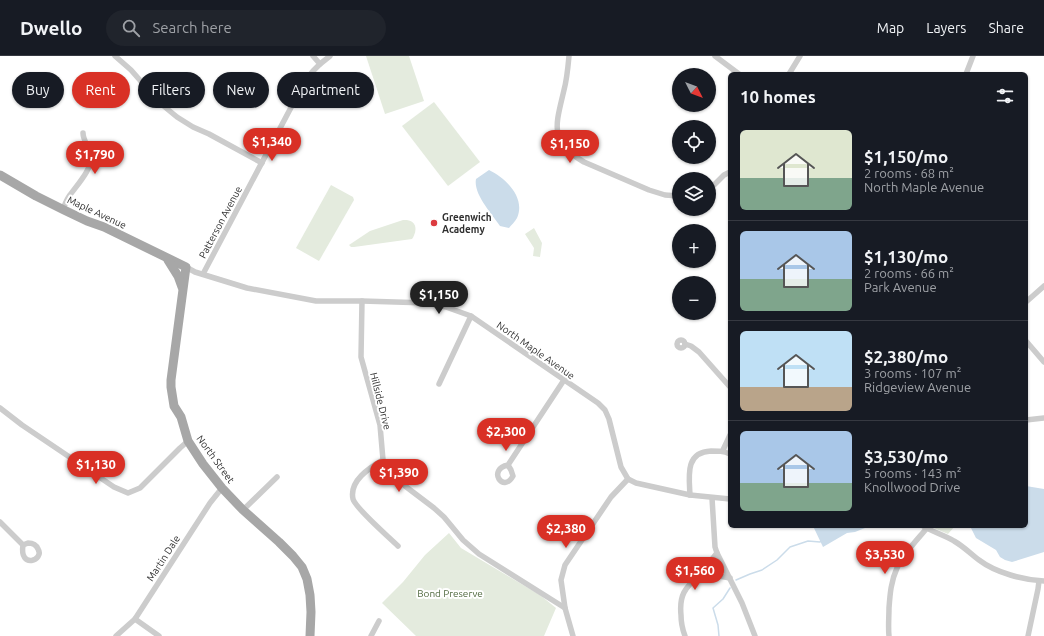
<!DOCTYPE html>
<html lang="en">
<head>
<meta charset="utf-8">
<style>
  :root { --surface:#171b24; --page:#20242c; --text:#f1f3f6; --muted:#9ea1a6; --line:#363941; --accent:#d93025 }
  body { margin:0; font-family:Ubuntu,sans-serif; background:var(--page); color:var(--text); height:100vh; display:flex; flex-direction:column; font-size:15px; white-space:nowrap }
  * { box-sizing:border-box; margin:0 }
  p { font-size:13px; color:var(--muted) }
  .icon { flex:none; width:22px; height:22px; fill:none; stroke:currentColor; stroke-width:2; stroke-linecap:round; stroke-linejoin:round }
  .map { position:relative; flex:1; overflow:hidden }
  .drawer { position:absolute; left:728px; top:16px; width:300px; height:456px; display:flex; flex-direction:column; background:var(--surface); border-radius:6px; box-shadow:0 1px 3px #0004 }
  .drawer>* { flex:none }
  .top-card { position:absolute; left:12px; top:16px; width:380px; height:36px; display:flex; gap:8px }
  .needle { width:26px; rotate:132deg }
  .fabs { position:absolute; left:672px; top:12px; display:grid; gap:8px }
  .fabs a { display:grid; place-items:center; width:44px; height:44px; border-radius:50%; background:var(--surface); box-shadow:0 1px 3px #0004; font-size:20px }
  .price { position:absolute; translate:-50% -34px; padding:0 9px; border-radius:14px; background:var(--accent); color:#fff; font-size:13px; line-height:26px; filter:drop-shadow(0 1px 2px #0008) }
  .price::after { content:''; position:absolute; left:50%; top:24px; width:12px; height:9px; margin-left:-6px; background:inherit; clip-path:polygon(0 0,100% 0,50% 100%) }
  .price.on { background:#222; color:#fff }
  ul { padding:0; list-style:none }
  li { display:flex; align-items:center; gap:12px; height:100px; padding:0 12px }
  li+li { border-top:1px solid var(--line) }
  li span { display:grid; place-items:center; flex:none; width:112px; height:80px; border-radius:6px; color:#555 }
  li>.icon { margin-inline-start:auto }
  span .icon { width:48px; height:48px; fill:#fffc; stroke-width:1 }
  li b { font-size:17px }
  h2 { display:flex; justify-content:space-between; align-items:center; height:48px; padding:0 12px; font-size:17px }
  .chip { padding:0 14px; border-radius:18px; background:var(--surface); box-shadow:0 1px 3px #0004; font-size:14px; line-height:36px }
  .chip.on { background:var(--accent); color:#fff }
  header { display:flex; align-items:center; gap:24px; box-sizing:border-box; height:56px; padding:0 20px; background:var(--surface); border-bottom:1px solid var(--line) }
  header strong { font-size:19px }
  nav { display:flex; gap:22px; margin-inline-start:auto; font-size:14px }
  .search { width:280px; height:36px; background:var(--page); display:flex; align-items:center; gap:10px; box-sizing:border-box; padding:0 14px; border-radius:22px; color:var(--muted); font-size:15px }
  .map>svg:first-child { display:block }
  .green { fill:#e4ebde }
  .water { fill:#cbdcea }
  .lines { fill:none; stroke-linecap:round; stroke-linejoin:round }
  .stream { stroke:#cbdcea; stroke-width:1.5 }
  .street { stroke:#ccc; stroke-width:5.5 }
  .primary { stroke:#a7a7a7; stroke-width:9 }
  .poi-dot { fill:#dc3b3f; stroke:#fff; stroke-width:1.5 }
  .labels { text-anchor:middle; stroke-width:4; stroke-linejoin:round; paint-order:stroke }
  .street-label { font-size:10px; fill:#2f2f2f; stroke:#fff }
  .poi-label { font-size:10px; font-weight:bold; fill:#2f2f2f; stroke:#fff; text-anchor:start }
  .park-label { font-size:10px; fill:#50693f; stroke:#fff }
</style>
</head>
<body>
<header>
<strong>Dwello</strong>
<div class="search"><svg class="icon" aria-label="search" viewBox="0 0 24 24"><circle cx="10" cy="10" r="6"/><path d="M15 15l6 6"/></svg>Search here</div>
<nav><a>Map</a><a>Layers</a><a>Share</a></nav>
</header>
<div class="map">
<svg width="1044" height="580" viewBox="0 0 1044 580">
  <rect width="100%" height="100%" fill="#fff"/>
  <g class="green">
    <polygon points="366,0 409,0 424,45 385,58"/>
    <polygon points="434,46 480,106 448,130 402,70"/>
    <polygon points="331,129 353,141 354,144 319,205 296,192"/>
    <path d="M403,164c14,-1 15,10 9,19l-58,8h-3l-2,-2 21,-14z"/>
    <polygon points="534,172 542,187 540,201 533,200 534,192 525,178"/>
    <polygon points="929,470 955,470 948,478"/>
    <polygon points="449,477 461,492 540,539 556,552 544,580 416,580 382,547 403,526 425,499"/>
  </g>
  <g class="water">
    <path d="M489,114c17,8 37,28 28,48 -2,4 -6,7 -8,10l-9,-2c-8,-12 -27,-32 -24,-47z"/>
    <polygon points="1026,430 1044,433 1044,496 1012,506 1005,504 1000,501 996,494 976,482 970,470 1026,470"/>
    <polygon points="813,470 870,470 855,476 847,477 823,491"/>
  </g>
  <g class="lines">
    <g class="stream">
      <polyline points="736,524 750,518 762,514 777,504 790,491 808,485 820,486 821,485"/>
      <polyline points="719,580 718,569 713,552 723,543 730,532"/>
    </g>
    <g class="street">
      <polyline points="115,0 131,14 160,47 177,61 193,71 209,78 262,107"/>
      <path d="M569,0c-1,11 -2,23 -5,34 -8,35 -16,51 20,72l65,28 16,5 14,1"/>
      <polyline points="715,0 739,18"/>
      <polyline points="320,8 330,0"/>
      <polyline points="789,18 800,0"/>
      <polyline points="966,18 973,0"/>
      <polyline points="709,134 724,119 730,116"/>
      <path d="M63,153c2,-5 4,-10 7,-14 7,-10 22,-26 21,-38 -1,-9 -8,-16 -8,-24"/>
      <polyline points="186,211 195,216 247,232 316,245 362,245 428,247 446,251 471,260 598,347 605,354 609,363 621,411 628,423 636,427 690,439 730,443"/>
      <polyline points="203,218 305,25 313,15 320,8 313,0"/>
      <polyline points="362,245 361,301 380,369 383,404 390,417 405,430 434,452 444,461 463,484 479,498 565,552"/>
      <polyline points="1026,246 1044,230"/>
      <circle cx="681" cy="288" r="4"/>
      <polyline points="1026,285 1044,306"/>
      <polyline points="685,288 691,290 699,296 730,331"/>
      <polyline points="439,328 471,260"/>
      <polyline points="0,352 22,369 114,431 128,437 140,432 180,392 188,385"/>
      <polyline points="1026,364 1044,362"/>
      <polyline points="723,394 730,379"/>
      <path d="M383,404c-14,8 -34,21 -30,39 3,10 36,38 45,47"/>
      <path d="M508,409l3,5 2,6c-10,18 -26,-7 -5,-11l56,-85"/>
      <path d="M690,439c-1,-19 -5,-43 21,-44 8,0 12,0 19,3"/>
      <polyline points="712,442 715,491 717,497 742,547 755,580"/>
      <polyline points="243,454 277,421"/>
      <polyline points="0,466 23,489"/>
      <path d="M923,470c10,6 21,9 31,15 9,5 17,13 25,19 17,13 45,20 65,21"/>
      <path d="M28,487c4,0 8,1 10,6 7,11 -19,21 -15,-4z"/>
      <polyline points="700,518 708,518 730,522"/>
      <polyline points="135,563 159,580"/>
      <polyline points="116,580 135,563 210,447 222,432"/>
      <polyline points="371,580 379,565"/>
      <polyline points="573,580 565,552 561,524 565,509 611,441 628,423"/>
      <path d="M685,580c-3,-8 -4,-13 -4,-21 -2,-20 4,-27 18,-40 7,-7 12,-15 18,-22"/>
      <path d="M889,580c-1,-9 0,-19 0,-28 1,-14 2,-27 8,-40 7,-15 20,-28 30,-40"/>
      <polyline points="1028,580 1038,533 1039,525"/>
    </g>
    <g class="primary">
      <polyline points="0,119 36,140 64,154 87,165 104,171 186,211 171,324 171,331 174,350 181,361 188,385 203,408 222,432 243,454 279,486 293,500 302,511 307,523 310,539 311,556 310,580"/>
      <polyline points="168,204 178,220 182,231"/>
    </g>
  </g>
  <circle class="poi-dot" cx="434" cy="167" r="4"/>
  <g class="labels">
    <g class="street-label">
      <text transform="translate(97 156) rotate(25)" y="4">Maple Avenue</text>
      <text transform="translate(220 166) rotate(-62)" y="4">Patterson Avenue</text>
      <text transform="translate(536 294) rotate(35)" y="4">North Maple Avenue</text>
      <text transform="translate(381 345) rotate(76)" y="4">Hillside Drive</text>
      <text transform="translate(216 403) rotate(54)" y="4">North Street</text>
      <text transform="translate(163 502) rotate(-57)" y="4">Martin Dale</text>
    </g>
    <g class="poi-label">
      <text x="442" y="165">Greenwich<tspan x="442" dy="12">Academy</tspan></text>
    </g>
    <g class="park-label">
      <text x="450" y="541">Bond Preserve</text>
    </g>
  </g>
</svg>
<div class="fabs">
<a><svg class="needle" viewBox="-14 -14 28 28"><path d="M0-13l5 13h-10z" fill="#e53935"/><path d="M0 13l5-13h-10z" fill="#9ea1a6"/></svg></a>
<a><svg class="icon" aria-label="locate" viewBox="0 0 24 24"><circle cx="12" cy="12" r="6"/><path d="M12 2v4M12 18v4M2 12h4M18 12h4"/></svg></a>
<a><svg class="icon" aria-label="layers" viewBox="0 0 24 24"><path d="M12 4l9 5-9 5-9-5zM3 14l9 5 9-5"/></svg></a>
<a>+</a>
<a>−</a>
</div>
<b class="price" style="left:272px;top:106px">$1,340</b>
<b class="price" style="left:570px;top:108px">$1,150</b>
<b class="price" style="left:95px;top:119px">$1,790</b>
<b class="price on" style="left:439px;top:259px">$1,150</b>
<b class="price" style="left:506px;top:396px">$2,300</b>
<b class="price" style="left:96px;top:429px">$1,130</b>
<b class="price" style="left:399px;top:437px">$1,390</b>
<b class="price" style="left:566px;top:493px">$2,380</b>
<b class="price" style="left:885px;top:519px">$3,530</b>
<b class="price" style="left:695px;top:535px">$1,560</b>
<div class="top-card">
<a class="chip">Buy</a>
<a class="chip on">Rent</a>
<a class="chip">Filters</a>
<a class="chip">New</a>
<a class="chip">Apartment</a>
</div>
<section class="drawer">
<h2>10 homes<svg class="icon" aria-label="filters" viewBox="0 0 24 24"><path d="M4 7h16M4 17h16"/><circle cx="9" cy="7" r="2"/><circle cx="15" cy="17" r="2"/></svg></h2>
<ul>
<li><span style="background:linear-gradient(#dfe7d0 60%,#7fa58c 0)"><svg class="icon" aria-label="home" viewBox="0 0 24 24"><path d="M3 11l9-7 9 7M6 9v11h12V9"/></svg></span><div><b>$1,150/mo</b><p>2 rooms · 68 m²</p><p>North Maple Avenue</p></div></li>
<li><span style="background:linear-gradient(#a9c7e8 60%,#7fa58c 0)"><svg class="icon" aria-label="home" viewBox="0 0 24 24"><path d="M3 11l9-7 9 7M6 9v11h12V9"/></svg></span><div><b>$1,130/mo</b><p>2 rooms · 66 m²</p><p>Park Avenue</p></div></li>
<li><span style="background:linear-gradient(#bfe0f5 70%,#b9a48a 0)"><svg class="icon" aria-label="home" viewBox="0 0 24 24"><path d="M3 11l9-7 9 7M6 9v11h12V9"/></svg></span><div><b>$2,380/mo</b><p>3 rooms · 107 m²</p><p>Ridgeview Avenue</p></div></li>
<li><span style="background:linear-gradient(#a9c7e8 65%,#7fa58c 0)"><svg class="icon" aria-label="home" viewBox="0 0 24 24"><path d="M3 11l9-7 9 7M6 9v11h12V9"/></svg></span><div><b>$3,530/mo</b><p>5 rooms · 143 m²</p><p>Knollwood Drive</p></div></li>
</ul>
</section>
</div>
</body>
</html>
